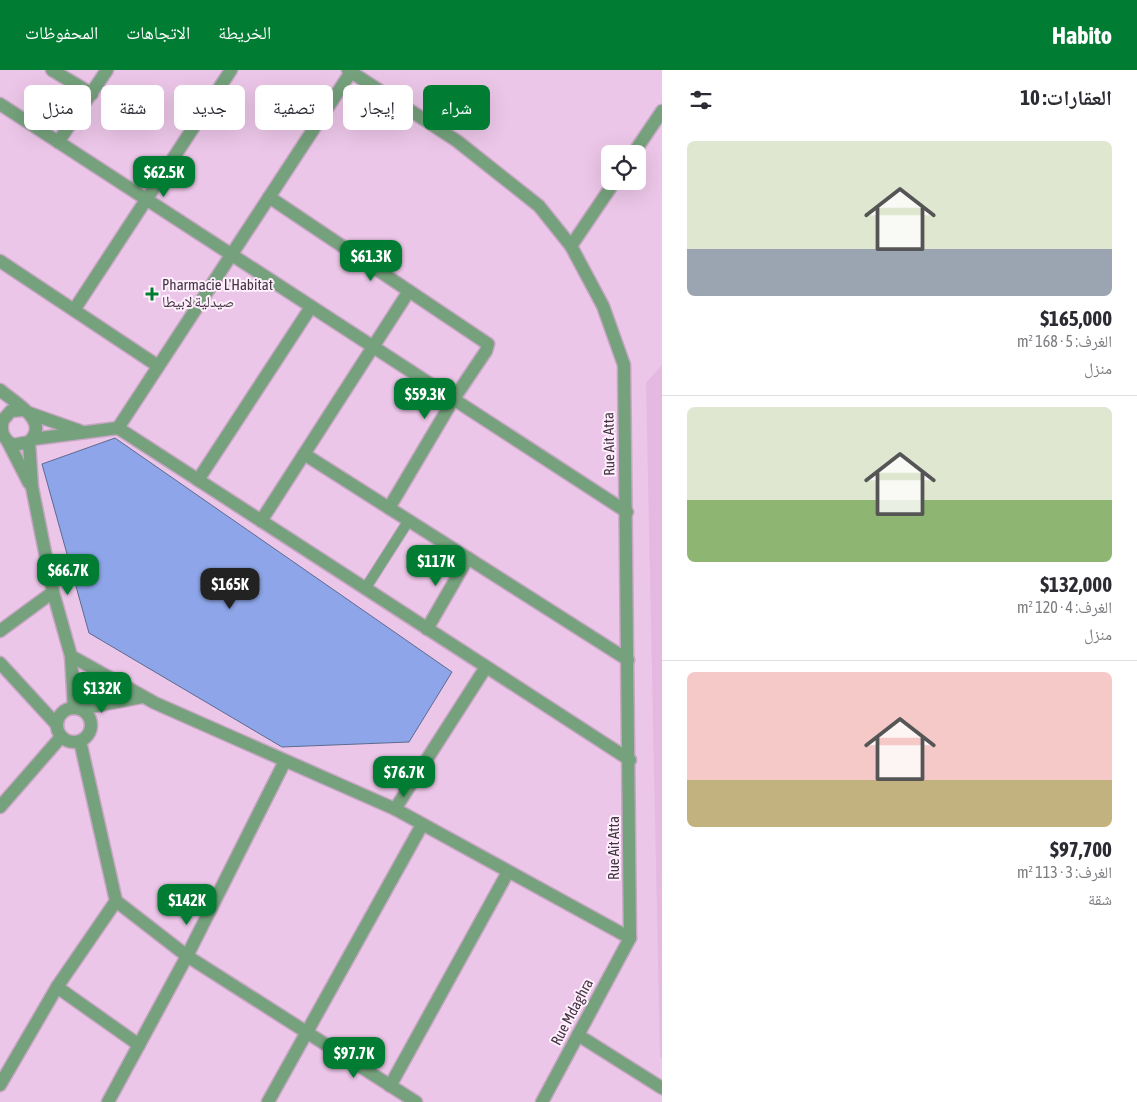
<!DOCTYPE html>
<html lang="ar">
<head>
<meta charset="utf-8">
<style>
  :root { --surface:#fff; --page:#f2f2f3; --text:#2b2b33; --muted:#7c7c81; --line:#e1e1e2; --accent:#007c33 }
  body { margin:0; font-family:"Asap Condensed","Noto Naskh Arabic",sans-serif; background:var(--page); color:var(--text); direction:rtl; height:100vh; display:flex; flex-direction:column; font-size:19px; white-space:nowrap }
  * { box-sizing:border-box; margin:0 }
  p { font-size:16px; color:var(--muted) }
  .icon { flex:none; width:28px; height:28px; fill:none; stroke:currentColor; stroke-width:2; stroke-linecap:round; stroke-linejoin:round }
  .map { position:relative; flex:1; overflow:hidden; direction:ltr }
  .panel { display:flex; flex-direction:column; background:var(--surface); width:475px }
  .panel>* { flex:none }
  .top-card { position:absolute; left:15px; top:15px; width:475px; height:45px; direction:rtl; display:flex; gap:10px }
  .fabs { position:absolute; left:601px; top:75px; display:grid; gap:10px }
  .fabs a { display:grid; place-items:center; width:45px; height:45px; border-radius:8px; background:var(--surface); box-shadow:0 5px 20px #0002; font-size:25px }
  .price { position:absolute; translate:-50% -42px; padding:0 11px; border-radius:10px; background:var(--accent); color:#fff; font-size:16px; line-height:32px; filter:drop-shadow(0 1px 2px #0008) }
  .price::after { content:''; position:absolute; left:50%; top:30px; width:15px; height:11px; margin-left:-8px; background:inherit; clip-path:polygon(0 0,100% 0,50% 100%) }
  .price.selected { background:#222; color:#fff }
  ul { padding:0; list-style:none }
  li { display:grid; align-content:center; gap:10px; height:265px; padding:0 25px }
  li+li { border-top:1px solid var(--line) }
  li span { display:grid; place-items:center; height:155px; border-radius:8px; color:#555 }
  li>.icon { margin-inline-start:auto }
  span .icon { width:90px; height:90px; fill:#fffc; stroke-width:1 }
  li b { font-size:21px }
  h2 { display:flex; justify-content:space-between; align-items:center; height:60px; padding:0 25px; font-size:21px }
  .pill { padding:0 18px; border-radius:8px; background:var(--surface); box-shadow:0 5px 20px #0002; font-size:18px; line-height:45px }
  .pill.selected { background:var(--accent); color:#fff }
  header { display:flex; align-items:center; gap:30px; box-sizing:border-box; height:70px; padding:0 25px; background:var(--accent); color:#fff }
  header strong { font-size:24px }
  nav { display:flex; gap:28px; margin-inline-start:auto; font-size:18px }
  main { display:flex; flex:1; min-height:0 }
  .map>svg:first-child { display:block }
  .built { fill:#e4b8e0 }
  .building { fill:#8ea6e9; stroke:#5d6a90 }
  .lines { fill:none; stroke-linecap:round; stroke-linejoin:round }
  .lane-casing { stroke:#c7a6c4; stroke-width:12 }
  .street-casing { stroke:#c7a6c4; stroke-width:15 }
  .lane { stroke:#75a17c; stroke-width:10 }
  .street { stroke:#75a17c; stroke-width:12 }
  .poi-dot { fill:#007c33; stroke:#ffeffd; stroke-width:2 }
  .labels { text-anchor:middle; stroke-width:4; stroke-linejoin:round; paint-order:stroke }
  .poi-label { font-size:15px; fill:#443543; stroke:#ffeffd; text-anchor:start }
  .street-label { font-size:15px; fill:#443543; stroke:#ffeffd }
</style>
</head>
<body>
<header>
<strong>Habito</strong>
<nav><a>الخريطة</a><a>الاتجاهات</a><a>المحفوظات</a></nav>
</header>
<main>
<section class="panel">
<h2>العقارات: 10<svg class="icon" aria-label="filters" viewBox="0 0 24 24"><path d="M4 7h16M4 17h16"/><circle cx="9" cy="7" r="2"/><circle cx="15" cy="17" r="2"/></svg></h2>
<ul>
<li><span style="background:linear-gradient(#dfe7d0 70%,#9aa5b1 0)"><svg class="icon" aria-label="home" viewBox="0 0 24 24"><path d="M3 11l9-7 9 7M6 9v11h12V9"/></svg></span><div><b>$165,000</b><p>الغرف: 5 · 168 m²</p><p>منزل</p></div></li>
<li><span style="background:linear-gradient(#dfe7d0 60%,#8fb573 0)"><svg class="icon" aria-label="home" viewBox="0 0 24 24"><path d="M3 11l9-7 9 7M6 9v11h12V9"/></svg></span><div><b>$132,000</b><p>الغرف: 4 · 120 m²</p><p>منزل</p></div></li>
<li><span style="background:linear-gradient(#f6c9c9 70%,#c2b280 0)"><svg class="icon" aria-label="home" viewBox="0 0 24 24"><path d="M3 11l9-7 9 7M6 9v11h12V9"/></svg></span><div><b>$97,700</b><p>الغرف: 3 · 113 m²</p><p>شقة</p></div></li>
</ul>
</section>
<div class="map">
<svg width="662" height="1032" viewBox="0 0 662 1032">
  <rect width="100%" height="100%" fill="#ecc6e8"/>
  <polygon class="built" points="662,295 662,988 660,987 646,313"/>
  <polygon class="building" points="115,368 452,602 409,672 282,677 89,563 42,394"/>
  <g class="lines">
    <defs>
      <polyline id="lane" points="365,519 409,450"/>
      <g id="street">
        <polyline points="52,0 92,24"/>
        <polyline points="348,0 457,71 539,136 571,176 603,236 624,295 630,868 542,1032"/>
        <polyline points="0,34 627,442"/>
        <polyline points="58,72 107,0"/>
        <polyline points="633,84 662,41"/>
        <polyline points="269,127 488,274 486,281 453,330 389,438"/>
        <polyline points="571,176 615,111"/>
        <polyline points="0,191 158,296"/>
        <polyline points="74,240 231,0"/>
        <path d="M0,320c15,13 51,31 29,52l-16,3c-10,-6 -13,-14 -10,-25l8,-9 12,-1"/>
        <polyline points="29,343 80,361"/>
        <polyline points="118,358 351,2"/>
        <polyline points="33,369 118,358 630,690"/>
        <polyline points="8,372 29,413"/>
        <polyline points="29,372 32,417 53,522 71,586 74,638"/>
        <polyline points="304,384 628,590"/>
        <polyline points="198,410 311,237"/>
        <polyline points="261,451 409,221"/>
        <polyline points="427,559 468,488"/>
        <polyline points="0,561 53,522"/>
        <polyline points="71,586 155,633 395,739 630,868"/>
        <polyline points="0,593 57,655"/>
        <circle cx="74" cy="655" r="17"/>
        <polyline points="80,639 142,627"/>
        <polyline points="80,671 116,831 187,886 416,1032"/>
        <polyline points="0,737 61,667"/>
        <polyline points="395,739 486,597"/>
        <polyline points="57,917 139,975"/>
        <polyline points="578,965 662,1018"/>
        <polyline points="0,1015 57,917 116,831"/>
        <polyline points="390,1016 508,802"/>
        <polyline points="108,1032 187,886 285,691"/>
        <polyline points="268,1032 422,755"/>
      </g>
    </defs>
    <use href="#lane" class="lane-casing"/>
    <use href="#street" class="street-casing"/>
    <use href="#lane" class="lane"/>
    <use href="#street" class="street"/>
  </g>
  <path class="poi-dot" d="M149.5 216.5h5v5h5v5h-5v5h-5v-5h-5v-5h5z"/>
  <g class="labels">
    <g class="poi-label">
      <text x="162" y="220">Pharmacie L'Habitat<tspan x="162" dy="17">صيدلية لابيطا</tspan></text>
    </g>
    <g class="street-label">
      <text transform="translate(609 374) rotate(-91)" y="5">Rue Ait Atta</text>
      <text transform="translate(614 778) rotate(-90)" y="5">Rue Ait Atta</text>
      <text transform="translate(572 942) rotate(-62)" y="5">Rue Mdaghra</text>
    </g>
  </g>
</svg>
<div class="fabs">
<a><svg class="icon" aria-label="locate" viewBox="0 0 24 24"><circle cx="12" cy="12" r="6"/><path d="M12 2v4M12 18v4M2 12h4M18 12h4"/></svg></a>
</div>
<b class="price" style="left:164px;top:128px">$62.5K</b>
<b class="price" style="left:371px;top:212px">$61.3K</b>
<b class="price" style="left:425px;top:350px">$59.3K</b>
<b class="price" style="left:436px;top:517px">$117K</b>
<b class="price" style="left:68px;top:526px">$66.7K</b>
<b class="price selected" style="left:230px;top:540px">$165K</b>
<b class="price" style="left:102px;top:644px">$132K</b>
<b class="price" style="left:404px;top:728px">$76.7K</b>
<b class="price" style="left:187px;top:856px">$142K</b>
<b class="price" style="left:354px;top:1009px">$97.7K</b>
<div class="top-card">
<a class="pill selected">شراء</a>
<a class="pill">إيجار</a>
<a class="pill">تصفية</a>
<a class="pill">جديد</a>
<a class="pill">شقة</a>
<a class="pill">منزل</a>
</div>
</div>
</main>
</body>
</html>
